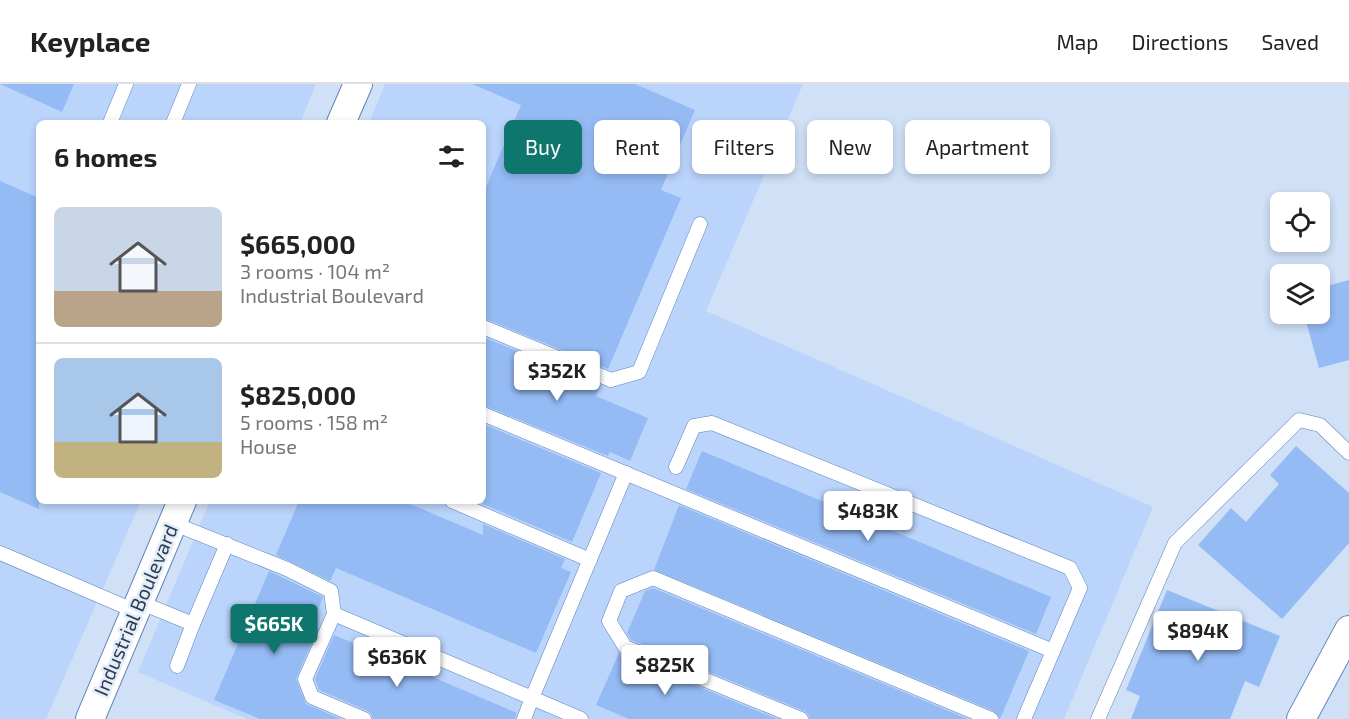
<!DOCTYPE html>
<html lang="en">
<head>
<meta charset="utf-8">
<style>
  :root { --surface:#fff; --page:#f2f2f2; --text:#222; --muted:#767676; --line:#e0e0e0; --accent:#0f766e }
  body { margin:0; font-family:"Exo 2",sans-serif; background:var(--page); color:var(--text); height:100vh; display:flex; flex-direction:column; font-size:22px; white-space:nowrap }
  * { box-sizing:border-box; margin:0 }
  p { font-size:20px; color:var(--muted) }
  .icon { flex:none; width:33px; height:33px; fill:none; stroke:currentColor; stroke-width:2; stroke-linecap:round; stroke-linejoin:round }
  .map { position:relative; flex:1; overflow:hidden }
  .side { position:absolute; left:36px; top:36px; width:450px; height:384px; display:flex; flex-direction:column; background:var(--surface); border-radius:9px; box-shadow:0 3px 9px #0003 }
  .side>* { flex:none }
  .guide { position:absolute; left:504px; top:36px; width:570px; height:54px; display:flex; gap:12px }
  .fabs { position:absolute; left:1270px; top:108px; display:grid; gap:12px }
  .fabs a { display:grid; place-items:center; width:60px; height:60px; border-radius:9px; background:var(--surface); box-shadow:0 3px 9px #0003; font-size:30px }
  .price { position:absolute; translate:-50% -51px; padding:0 14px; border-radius:6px; background:#fff; color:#222; font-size:20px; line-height:39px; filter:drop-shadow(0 2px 3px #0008) }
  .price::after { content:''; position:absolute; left:50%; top:36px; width:18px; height:14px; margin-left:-9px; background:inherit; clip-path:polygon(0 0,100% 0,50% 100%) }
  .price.current { background:var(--accent); color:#fff }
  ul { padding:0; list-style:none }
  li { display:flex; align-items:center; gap:18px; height:150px; padding:0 18px }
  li+li { border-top:2px solid var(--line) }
  li span { display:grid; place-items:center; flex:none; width:168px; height:120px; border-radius:9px; color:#555 }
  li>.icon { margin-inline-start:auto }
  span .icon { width:72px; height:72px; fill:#fffc; stroke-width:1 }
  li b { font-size:26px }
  h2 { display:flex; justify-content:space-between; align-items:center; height:72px; padding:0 18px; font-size:26px }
  .tag { padding:0 21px; border-radius:9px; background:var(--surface); box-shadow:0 3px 9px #0003; font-size:21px; line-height:54px }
  .tag.current { background:var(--accent); color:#fff }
  header { display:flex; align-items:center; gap:36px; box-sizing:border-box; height:84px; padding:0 30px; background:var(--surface); border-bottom:2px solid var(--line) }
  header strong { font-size:28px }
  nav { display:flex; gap:33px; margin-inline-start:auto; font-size:21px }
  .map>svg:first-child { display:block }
  .built { fill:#bad4fb }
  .building { fill:#95bbf5 }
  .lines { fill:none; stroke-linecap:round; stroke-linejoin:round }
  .lane-casing { stroke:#5f83b9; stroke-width:15 }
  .street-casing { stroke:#5f83b9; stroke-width:30 }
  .lane { stroke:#fff; stroke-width:14 }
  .street { stroke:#fff; stroke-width:28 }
  .labels { text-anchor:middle; stroke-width:5; stroke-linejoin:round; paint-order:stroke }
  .street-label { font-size:20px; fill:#2c3c54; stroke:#e4ecf8 }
</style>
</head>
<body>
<header>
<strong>Keyplace</strong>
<nav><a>Map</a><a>Directions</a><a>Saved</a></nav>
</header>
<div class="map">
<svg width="1349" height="635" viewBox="0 0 1349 635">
  <rect width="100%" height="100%" fill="#cfe0f7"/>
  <g class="built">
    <polygon points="0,0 316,0 300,39 39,39 39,417 141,417 46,635 0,635"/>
    <polygon points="385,0 803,0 706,227 1153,423 1064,635 247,635 138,588 210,417 483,417 483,39 369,39"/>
  </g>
  <g class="building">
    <polygon points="0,0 74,0 62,28"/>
    <polygon points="472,0 635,0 695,26 661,106 681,114 608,285 483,234 483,110 521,21"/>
    <polygon points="0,97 39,114 39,425 0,408"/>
    <polygon points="1349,196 1349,276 1319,284 1304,230 1320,230 1320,204"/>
    <polygon points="483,253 601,301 596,312 648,334 630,377 610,368 608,372 483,321"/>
    <polygon points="483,340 601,389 572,458 483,420"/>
    <polygon points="1296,362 1349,409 1349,459 1282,535 1198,461 1231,424 1246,438 1279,400 1270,391"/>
    <polygon points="702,367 1051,513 1036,550 686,405"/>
    <polygon points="299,417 403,417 483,451 483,440 565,475 561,484 571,488 536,569 336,484 330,497 276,471"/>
    <polygon points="679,421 1029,567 1000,635 994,627 654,486"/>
    <polygon points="269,487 323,513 312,541 318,544 296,595 306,620 341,635 260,635 214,616"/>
    <polygon points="653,504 968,635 810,635 808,630 804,627 631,556 627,549 645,507"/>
    <polygon points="1167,506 1280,552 1259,603 1245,597 1230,635 1131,635 1140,612 1126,606"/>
    <polygon points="334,551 517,629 515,635 373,635 371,630 368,627 319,606 315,595"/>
    <polygon points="619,569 622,571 777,635 629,635 596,621"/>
  </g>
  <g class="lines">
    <defs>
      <g id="lane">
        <polyline points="110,39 126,0"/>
        <polyline points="173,39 189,0"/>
        <polyline points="483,243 611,296 639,288 700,140"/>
        <polyline points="483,330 1053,567"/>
        <polyline points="676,383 694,342 712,339 1070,484 1080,504 1024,635"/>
        <polyline points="452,417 590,476"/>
        <polyline points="172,439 287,485 331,507 334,530 305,595 312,613 364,635"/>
        <polyline points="0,469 135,527"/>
        <polyline points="139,518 193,540 227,460"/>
        <polyline points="334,530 532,614 626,389"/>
        <polyline points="177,582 193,540"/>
        <polyline points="524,635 532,614 581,635"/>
        <polyline points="801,635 625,563 609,537 621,507 653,494 991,635"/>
        <polyline points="1098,635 1175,459 1299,336 1320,341 1349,369"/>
      </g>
      <g id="street">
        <polyline points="341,39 358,0"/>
        <polyline points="90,635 182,417"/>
        <polyline points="1301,635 1349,546"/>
      </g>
    </defs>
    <use href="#lane" class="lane-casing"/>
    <use href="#street" class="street-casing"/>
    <use href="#lane" class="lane"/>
    <use href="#street" class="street"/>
  </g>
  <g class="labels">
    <g class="street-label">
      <text transform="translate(136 526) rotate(-67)" y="7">Industrial Boulevard</text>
    </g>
  </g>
</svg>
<div class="fabs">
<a><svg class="icon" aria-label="locate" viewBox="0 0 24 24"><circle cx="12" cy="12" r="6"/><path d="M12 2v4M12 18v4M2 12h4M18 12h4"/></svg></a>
<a><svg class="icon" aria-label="layers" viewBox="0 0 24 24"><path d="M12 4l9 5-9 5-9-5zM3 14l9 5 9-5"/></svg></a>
</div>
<b class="price" style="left:557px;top:318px">$352K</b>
<b class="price" style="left:868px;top:458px">$483K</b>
<b class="price current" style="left:274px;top:571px">$665K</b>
<b class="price" style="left:1198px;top:578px">$894K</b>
<b class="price" style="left:397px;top:604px">$636K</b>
<b class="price" style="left:665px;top:612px">$825K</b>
<div class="guide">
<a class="tag current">Buy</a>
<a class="tag">Rent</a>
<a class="tag">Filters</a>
<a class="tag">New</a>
<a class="tag">Apartment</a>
</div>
<section class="side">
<h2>6 homes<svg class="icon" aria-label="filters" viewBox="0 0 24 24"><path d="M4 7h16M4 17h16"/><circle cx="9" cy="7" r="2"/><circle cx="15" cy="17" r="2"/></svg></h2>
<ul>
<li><span style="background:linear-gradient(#c9d6e8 70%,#b9a48a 0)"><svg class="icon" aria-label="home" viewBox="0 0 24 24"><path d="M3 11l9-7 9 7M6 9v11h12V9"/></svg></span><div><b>$665,000</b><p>3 rooms · 104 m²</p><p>Industrial Boulevard</p></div></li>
<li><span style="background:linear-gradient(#a9c7e8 70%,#c2b280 0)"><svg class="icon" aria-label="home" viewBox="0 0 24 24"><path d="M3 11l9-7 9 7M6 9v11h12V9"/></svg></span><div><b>$825,000</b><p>5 rooms · 158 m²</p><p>House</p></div></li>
</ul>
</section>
</div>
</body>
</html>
